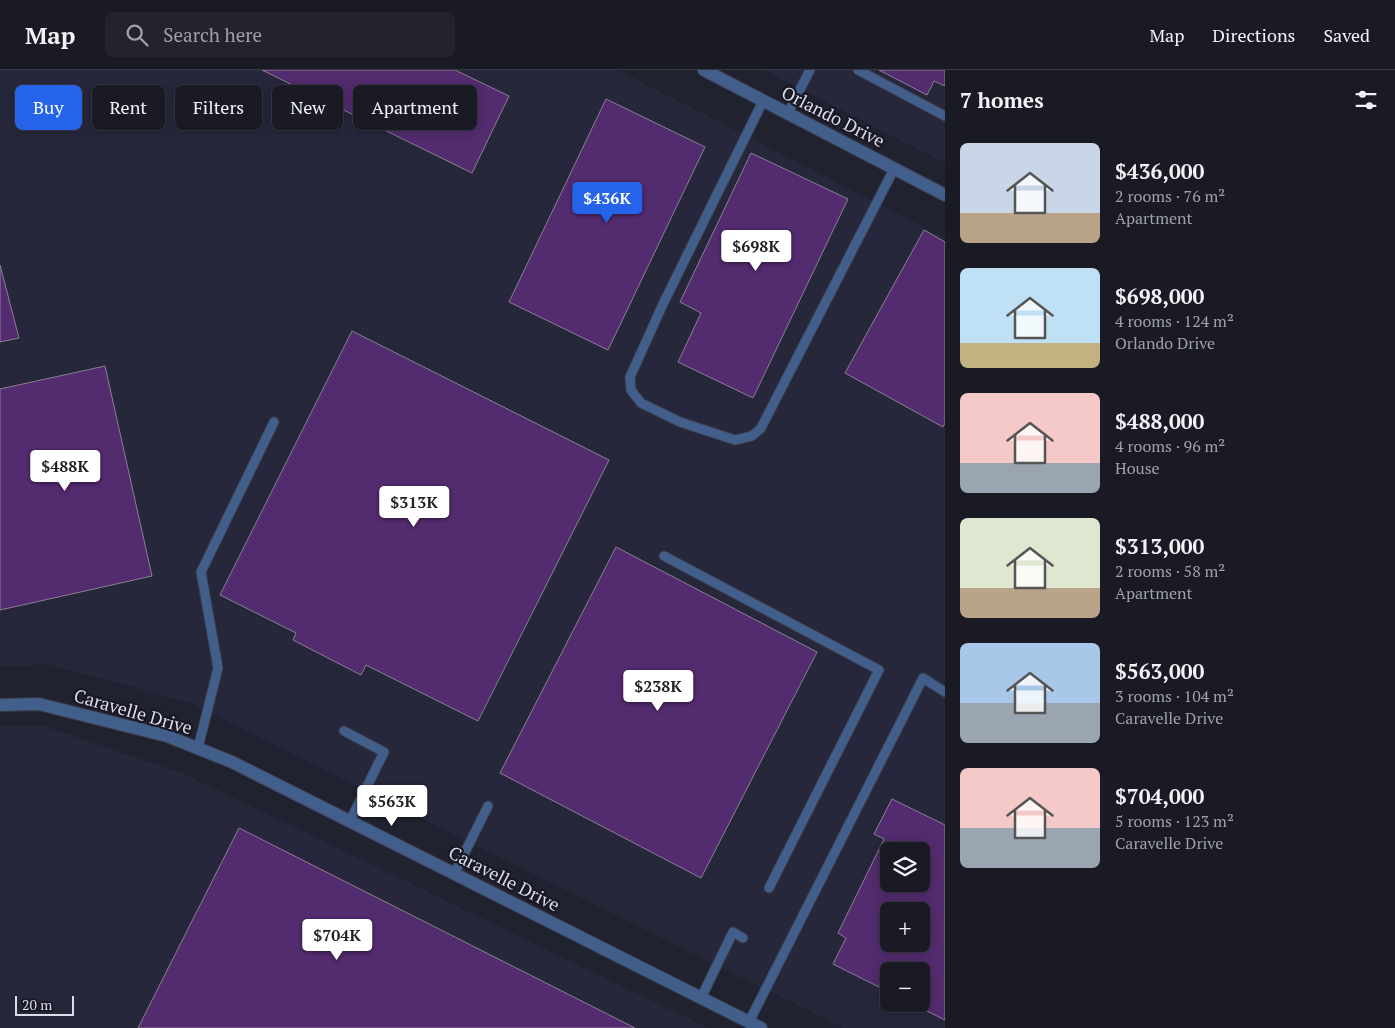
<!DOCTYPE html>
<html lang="en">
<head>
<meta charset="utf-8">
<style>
  :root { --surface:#191a24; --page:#22232c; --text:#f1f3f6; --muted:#9fa1a6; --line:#373841; --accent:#2563eb }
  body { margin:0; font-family:"PT Serif",serif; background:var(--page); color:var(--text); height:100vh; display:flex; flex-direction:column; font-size:19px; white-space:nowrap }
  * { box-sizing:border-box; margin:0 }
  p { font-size:16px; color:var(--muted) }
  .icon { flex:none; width:28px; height:28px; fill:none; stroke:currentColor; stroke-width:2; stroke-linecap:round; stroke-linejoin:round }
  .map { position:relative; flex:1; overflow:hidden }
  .panel { display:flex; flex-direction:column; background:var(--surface); width:450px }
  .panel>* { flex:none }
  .top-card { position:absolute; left:15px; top:15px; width:475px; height:45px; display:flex; gap:10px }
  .fabs { position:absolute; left:880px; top:772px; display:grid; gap:10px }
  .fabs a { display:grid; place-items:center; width:50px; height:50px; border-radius:8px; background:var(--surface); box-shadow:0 2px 12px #0003,0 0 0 1px var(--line); font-size:25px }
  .scale { position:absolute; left:15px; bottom:12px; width:59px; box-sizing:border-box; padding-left:5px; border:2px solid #dddde7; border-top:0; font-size:14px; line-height:18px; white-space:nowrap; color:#dddde7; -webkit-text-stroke:4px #181826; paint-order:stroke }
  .price { position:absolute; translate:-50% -42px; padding:0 11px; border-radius:5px; background:#fff; color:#222; font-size:16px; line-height:32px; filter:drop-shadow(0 1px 2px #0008) }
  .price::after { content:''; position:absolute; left:50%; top:30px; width:15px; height:11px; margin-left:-8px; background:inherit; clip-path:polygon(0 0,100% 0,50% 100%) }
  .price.selected { background:var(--accent); color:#fff }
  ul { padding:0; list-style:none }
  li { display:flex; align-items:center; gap:15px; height:125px; padding:0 15px }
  li span { display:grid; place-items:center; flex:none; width:140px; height:100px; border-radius:8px; color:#555 }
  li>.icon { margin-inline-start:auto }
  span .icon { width:60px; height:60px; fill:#fffc; stroke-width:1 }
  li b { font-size:21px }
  h2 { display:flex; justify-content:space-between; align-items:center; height:60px; padding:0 15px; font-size:21px }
  .chip { padding:0 18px; border-radius:8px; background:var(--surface); box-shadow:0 2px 12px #0003,0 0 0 1px var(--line); font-size:18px; line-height:45px }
  .chip.selected { background:var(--accent); color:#fff }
  header { display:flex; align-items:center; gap:30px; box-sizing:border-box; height:70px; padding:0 25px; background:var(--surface); border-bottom:1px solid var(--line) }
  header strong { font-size:24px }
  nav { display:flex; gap:28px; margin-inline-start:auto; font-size:18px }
  .search { width:350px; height:45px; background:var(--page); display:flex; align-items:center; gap:12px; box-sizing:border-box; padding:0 18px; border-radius:8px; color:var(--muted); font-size:19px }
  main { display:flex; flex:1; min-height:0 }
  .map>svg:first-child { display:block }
  .built { fill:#27273c; fill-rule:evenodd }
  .building { fill:#532b6f; stroke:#8a8192; fill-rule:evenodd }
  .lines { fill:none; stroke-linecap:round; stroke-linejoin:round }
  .service-casing { stroke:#3b3c4a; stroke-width:11 }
  .minor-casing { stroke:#3b3c4a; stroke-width:14 }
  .tertiary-casing { stroke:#3b3c4a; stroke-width:14 }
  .service { stroke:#425f8b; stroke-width:9 }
  .minor { stroke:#425f8b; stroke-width:12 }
  .tertiary { stroke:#425f8b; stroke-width:12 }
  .labels { text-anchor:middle; stroke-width:4.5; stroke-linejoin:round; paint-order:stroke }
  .street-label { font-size:18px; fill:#dddde7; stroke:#181826 }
</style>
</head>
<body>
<header>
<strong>Map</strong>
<div class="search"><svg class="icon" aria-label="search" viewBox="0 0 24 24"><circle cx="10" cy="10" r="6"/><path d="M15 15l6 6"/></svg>Search here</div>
<nav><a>Map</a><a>Directions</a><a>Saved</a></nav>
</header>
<main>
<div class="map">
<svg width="945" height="958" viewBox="0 0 945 958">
  <rect width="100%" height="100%" fill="#212230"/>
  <g class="built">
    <path d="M0,0h618l327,168v790h-102l-655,-326 -140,-38 -48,3zM889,781h32v33h-32zM889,841h32v33h-32zM889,901h32v33h-32z"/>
    <polygon points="764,0 945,0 945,93"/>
    <polygon points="0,656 44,656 187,705 708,958 0,958"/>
  </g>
  <g class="building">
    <polygon points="262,0 455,0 509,26 472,103"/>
    <polygon points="879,0 945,0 945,16 934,11 927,25"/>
    <polygon points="606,29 705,77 608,280 509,232"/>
    <polygon points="751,83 848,129 753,328 678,292 701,243 680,232"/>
    <polygon points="924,160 945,172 945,353 943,357 845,303"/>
    <polygon points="0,195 19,268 0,272"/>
    <polygon points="352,261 609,390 478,651 366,595 361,605 293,570 296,563 220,525"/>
    <polygon points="105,296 152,506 0,540 0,319"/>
    <polygon points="616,477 817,582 701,808 500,703"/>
    <path d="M892,729l53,26v195l-32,-16h8v-33h-32v21l-56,-28 13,-26 -8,-5 46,-94 -10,-5zM889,781h32v33h-32zM889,841h32v33h-32z"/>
    <polygon points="239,758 635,958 138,958"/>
  </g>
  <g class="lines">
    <defs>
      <g id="service">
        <polyline points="858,0 945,46"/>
        <polyline points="763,31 663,234 630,307 631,320 641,333 680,352 735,370 752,366 761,358 894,99"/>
        <polyline points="788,43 810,0"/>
        <polyline points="664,486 879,600 769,818"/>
        <polyline points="344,661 384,682 350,751"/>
        <polyline points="198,678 218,598 201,502 274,352"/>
        <polyline points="454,804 488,736"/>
        <polyline points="701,928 733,862 743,868"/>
        <polyline points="749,952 923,608 945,622"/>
      </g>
      <polyline id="minor" points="0,635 39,634 167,666 232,692 761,958"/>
      <polyline id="tertiary" points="704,0 945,125"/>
    </defs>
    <use href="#service" class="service-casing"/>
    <use href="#minor" class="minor-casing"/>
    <use href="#tertiary" class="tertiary-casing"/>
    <use href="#service" class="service"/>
    <use href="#minor" class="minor"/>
    <use href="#tertiary" class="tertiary"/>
  </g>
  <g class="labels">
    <g class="street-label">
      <text transform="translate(833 47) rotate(27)" y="6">Orlando Drive</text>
      <text transform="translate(133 642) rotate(16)" y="6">Caravelle Drive</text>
      <text transform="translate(504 809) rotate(27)" y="6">Caravelle Drive</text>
    </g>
  </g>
</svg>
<div class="fabs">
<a><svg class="icon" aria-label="layers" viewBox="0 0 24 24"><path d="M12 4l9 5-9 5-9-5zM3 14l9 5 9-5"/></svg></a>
<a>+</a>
<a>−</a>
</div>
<div class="scale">20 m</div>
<b class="price selected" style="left:607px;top:154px">$436K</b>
<b class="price" style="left:756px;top:202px">$698K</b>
<b class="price" style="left:65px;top:422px">$488K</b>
<b class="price" style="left:414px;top:458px">$313K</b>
<b class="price" style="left:658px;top:642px">$238K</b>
<b class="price" style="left:392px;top:757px">$563K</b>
<b class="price" style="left:337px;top:891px">$704K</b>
<div class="top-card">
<a class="chip selected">Buy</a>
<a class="chip">Rent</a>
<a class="chip">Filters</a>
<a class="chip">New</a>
<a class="chip">Apartment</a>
</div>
</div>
<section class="panel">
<h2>7 homes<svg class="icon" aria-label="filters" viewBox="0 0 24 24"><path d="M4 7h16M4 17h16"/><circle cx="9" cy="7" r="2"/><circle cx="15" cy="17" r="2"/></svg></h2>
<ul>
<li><span style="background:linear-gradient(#c9d6e8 70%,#b9a48a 0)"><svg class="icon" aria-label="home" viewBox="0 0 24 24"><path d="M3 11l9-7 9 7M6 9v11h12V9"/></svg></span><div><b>$436,000</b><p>2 rooms · 76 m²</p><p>Apartment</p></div></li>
<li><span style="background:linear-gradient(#bfe0f5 75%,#c2b280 0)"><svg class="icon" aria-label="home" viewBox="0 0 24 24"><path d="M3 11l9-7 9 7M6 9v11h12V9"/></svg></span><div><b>$698,000</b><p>4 rooms · 124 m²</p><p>Orlando Drive</p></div></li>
<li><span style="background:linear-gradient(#f6c9c9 70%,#9aa5b1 0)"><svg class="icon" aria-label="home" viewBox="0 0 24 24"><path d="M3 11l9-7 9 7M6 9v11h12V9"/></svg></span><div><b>$488,000</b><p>4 rooms · 96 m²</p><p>House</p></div></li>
<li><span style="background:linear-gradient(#dfe7d0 70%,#b9a48a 0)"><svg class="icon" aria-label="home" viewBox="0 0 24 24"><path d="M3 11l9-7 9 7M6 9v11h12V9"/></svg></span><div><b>$313,000</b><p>2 rooms · 58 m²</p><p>Apartment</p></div></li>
<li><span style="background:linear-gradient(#a9c7e8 60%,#9aa5b1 0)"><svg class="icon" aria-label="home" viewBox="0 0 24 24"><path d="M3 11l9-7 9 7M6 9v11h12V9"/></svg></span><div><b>$563,000</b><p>3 rooms · 104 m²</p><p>Caravelle Drive</p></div></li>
<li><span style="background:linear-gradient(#f6c9c9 60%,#9aa5b1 0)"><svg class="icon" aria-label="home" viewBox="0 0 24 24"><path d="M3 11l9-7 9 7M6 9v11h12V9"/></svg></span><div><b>$704,000</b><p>5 rooms · 123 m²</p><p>Caravelle Drive</p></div></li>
</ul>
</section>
</main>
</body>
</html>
